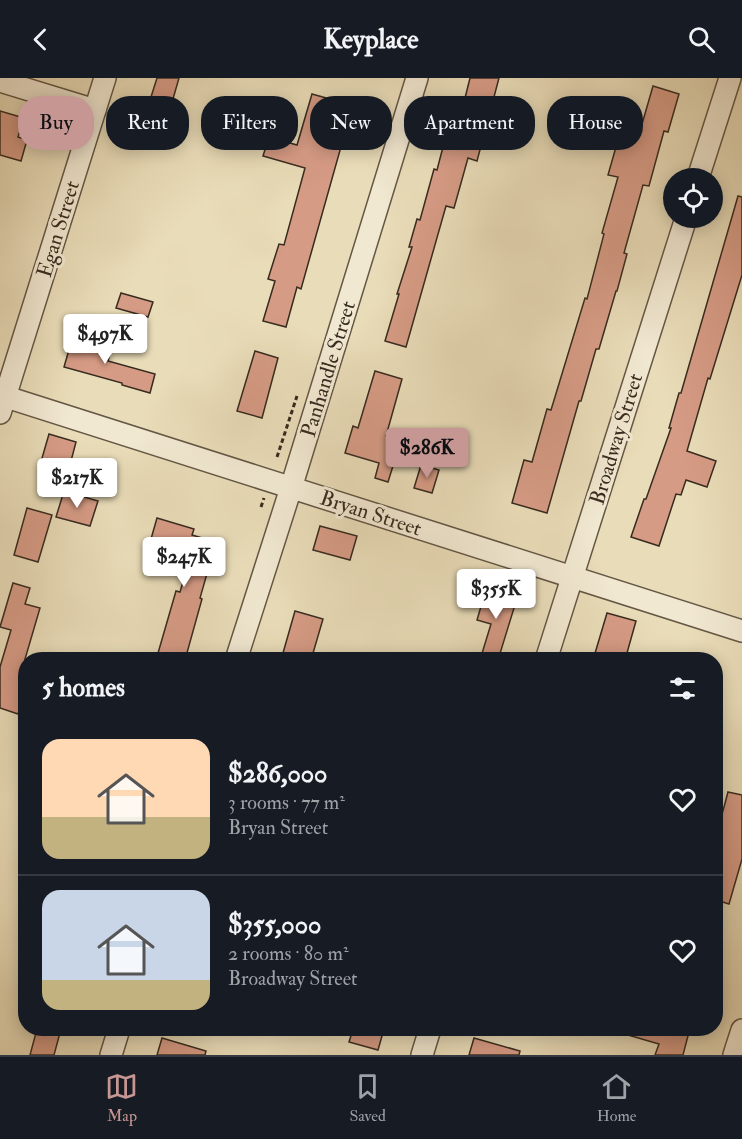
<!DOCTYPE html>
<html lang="en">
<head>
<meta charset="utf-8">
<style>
  :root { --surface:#171b24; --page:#242831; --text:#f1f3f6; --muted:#9ea1a6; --line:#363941; --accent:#c59692 }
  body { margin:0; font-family:"IM FELL Double Pica",serif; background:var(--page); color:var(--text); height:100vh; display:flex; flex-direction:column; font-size:22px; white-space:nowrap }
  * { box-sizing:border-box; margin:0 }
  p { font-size:20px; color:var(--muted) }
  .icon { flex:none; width:33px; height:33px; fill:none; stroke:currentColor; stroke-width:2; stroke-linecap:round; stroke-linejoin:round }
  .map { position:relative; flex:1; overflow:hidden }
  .drawer { position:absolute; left:18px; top:574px; width:705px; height:384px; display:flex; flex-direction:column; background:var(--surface); border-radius:24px; box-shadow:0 3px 15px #0003 }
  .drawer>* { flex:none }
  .hud { position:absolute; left:18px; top:18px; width:706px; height:54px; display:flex; gap:12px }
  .tools { position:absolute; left:663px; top:90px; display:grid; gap:12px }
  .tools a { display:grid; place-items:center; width:60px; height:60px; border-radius:50%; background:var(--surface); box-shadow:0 3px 15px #0003; font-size:30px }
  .price { position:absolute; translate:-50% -51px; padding:0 14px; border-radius:6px; background:#fff; color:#222; font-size:20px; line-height:39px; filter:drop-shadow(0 2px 3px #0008) }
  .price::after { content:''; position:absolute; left:50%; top:36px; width:18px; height:14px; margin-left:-9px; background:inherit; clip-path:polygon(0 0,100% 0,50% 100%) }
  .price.current { background:var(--accent); color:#111 }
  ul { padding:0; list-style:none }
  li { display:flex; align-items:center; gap:18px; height:150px; padding:0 24px }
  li+li { border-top:2px solid var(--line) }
  li span { display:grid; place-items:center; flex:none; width:168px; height:120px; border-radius:18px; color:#555 }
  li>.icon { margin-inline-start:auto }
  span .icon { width:72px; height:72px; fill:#fffc; stroke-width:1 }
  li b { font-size:26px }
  h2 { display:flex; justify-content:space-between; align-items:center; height:72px; padding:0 24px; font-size:26px }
  .chip { padding:0 21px; border-radius:24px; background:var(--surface); box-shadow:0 3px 15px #0003; font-size:21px; line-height:54px }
  .chip.current { background:var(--accent); color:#111 }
  header { display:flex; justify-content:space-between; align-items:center; height:78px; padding:0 24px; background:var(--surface); font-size:27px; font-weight:700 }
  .dock { display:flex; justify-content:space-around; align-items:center; height:84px; border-top:2px solid var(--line); background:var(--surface); font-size:16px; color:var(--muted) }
  .dock a { display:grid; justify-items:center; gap:3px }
  .dock .current { color:var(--accent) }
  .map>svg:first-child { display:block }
  .building { fill:#d69b85; stroke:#372b1f; stroke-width:1.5 }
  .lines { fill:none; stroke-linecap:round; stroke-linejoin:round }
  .minor-casing { stroke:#645745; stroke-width:24 }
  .path { stroke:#372b1f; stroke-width:3; stroke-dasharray:4.5 3; stroke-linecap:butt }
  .minor { stroke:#f1e8d1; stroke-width:21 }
  .labels { text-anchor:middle; stroke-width:6; stroke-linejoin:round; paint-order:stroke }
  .street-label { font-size:21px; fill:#372b1f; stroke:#f1e8d1 }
</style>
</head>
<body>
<header><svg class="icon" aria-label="back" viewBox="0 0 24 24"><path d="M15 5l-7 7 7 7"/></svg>Keyplace<svg class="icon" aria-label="search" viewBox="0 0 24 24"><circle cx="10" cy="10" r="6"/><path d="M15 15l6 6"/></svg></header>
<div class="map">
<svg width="742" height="977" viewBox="0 0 742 977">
  <rect width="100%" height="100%" fill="#e9dcb8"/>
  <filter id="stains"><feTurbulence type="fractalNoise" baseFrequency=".00333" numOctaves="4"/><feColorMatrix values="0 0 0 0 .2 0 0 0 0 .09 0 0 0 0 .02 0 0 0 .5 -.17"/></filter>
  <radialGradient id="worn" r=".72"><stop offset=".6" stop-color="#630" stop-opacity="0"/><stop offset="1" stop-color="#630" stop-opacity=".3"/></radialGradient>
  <g class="building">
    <polygon points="157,0 179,0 162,59 139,52 148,19 151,19"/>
    <polygon points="470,0 499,0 477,83 468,80 454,130 446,128 406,269 385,263 399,216 397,216 412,169 409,169 417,141 420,142 434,91 437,92 449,46 458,48"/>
    <polygon points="653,8 679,16 668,54 664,53 649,108 643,107 624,175 627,176 617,213 616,213 599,271 596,271 581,323 579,323 547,435 512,425 524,382 532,384 547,331 551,332 585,220 587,221 604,156 602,155 618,99 608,97 620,55 638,60"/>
    <polygon points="312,16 355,28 346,59 344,58 301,211 297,209 286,249 263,243 275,203 268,201 279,166 284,167 305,90 263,78 269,59 297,67"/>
    <polygon points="0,33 24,40 18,59 27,62 21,83 0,77"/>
    <polygon points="738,118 742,119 742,197 710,301 708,300 687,373 716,383 707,409 686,402 681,417 676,416 659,468 631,459 644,421 646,421 671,350 669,350 679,315 681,315"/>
    <polygon points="121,215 153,224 148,239 116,230"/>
    <polygon points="73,258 112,269 108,283 155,296 150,315 122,307 122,305 64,289"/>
    <polygon points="255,273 278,280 262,340 237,333"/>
    <polygon points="375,293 402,301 386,358 401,362 388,404 375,400 379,385 345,375 353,348 358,350"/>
    <polygon points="49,356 76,364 66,402 38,394"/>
    <polygon points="421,387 439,392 432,415 414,410"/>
    <polygon points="64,413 98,423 90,448 56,439"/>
    <polygon points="27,430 52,437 38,484 14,477"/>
    <polygon points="157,440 194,451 192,457 216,464 200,520 202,521 185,582 156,582 176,513 180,514 192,473 151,461"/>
    <polygon points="320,448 357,458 350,482 313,472"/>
    <polygon points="13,505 30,510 25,526 40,530 25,581 26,612 18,636 0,630 0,589 11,552 0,549"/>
    <polygon points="487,508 518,517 498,582 480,582 491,546 477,542"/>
    <polygon points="295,533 323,541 311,582 281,582"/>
    <polygon points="607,535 636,543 625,582 593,582"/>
    <polygon points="728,714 742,717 742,781 729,826 716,822 716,759"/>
    <polygon points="37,951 61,951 54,977 30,977"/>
    <polygon points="353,951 384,951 378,972 349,964"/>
    <polygon points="622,951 680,951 689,954 683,977 655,977 659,966 621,955"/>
    <polygon points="162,960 206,973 205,977 157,977"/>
    <polygon points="474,960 520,973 519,977 469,977"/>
  </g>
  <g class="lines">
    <defs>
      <g id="minor">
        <polyline points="0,3 95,32"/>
        <polyline points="698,100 730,0"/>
        <polyline points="0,317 742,553"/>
        <polyline points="0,335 105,0"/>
        <polyline points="236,582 291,410 417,0"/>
        <polyline points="546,582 686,140"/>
        <polyline points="111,977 119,951"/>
        <polyline points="422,977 430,951"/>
        <polyline points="734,977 742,952"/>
      </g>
    </defs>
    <use href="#minor" class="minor-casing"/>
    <g class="path">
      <polyline points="277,379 297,318"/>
      <polyline points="261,429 264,420"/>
    </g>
    <use href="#minor" class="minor"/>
  </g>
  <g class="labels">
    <g class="street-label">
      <text transform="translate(58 151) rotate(-73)" y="7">Egan Street</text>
      <text transform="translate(328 291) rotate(-73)" y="7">Panhandle Street</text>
      <text transform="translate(616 361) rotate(-73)" y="7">Broadway Street</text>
      <text transform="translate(371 435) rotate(18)" y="7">Bryan Street</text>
    </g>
  </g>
  <rect width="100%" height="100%" filter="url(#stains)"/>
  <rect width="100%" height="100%" fill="url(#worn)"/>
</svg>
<div class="tools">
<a><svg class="icon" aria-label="locate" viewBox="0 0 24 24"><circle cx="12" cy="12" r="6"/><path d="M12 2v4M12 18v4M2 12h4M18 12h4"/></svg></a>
</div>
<b class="price" style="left:105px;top:287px">$497K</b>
<b class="price current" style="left:427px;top:401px">$286K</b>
<b class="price" style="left:77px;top:431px">$217K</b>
<b class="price" style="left:184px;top:510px">$247K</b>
<b class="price" style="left:496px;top:542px">$355K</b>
<div class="hud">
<a class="chip current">Buy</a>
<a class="chip">Rent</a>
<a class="chip">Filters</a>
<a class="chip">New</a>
<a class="chip">Apartment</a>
<a class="chip">House</a>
</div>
<section class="drawer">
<h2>5 homes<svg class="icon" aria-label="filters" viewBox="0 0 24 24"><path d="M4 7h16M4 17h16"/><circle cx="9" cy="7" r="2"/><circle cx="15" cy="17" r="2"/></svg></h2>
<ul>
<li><span style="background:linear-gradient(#ffd9b3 65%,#c2b280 0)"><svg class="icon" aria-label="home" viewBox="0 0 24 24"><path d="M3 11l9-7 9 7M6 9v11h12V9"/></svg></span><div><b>$286,000</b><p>3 rooms · 77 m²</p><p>Bryan Street</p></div><svg class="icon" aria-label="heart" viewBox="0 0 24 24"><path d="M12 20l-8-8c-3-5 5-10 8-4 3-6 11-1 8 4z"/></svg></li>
<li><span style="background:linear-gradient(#c9d6e8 75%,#c2b280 0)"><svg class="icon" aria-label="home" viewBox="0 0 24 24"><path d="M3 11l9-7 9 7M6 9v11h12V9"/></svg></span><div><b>$355,000</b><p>2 rooms · 80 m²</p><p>Broadway Street</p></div><svg class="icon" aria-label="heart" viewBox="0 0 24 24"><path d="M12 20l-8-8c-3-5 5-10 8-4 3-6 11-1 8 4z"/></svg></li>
</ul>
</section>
</div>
<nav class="dock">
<a class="current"><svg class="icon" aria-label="map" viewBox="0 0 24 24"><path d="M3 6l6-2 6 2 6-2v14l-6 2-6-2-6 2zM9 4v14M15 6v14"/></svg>Map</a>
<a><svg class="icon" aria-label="saved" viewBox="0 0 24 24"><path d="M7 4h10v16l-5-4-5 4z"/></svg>Saved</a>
<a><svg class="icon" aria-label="home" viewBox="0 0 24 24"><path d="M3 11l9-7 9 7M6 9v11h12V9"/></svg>Home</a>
</nav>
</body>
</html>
